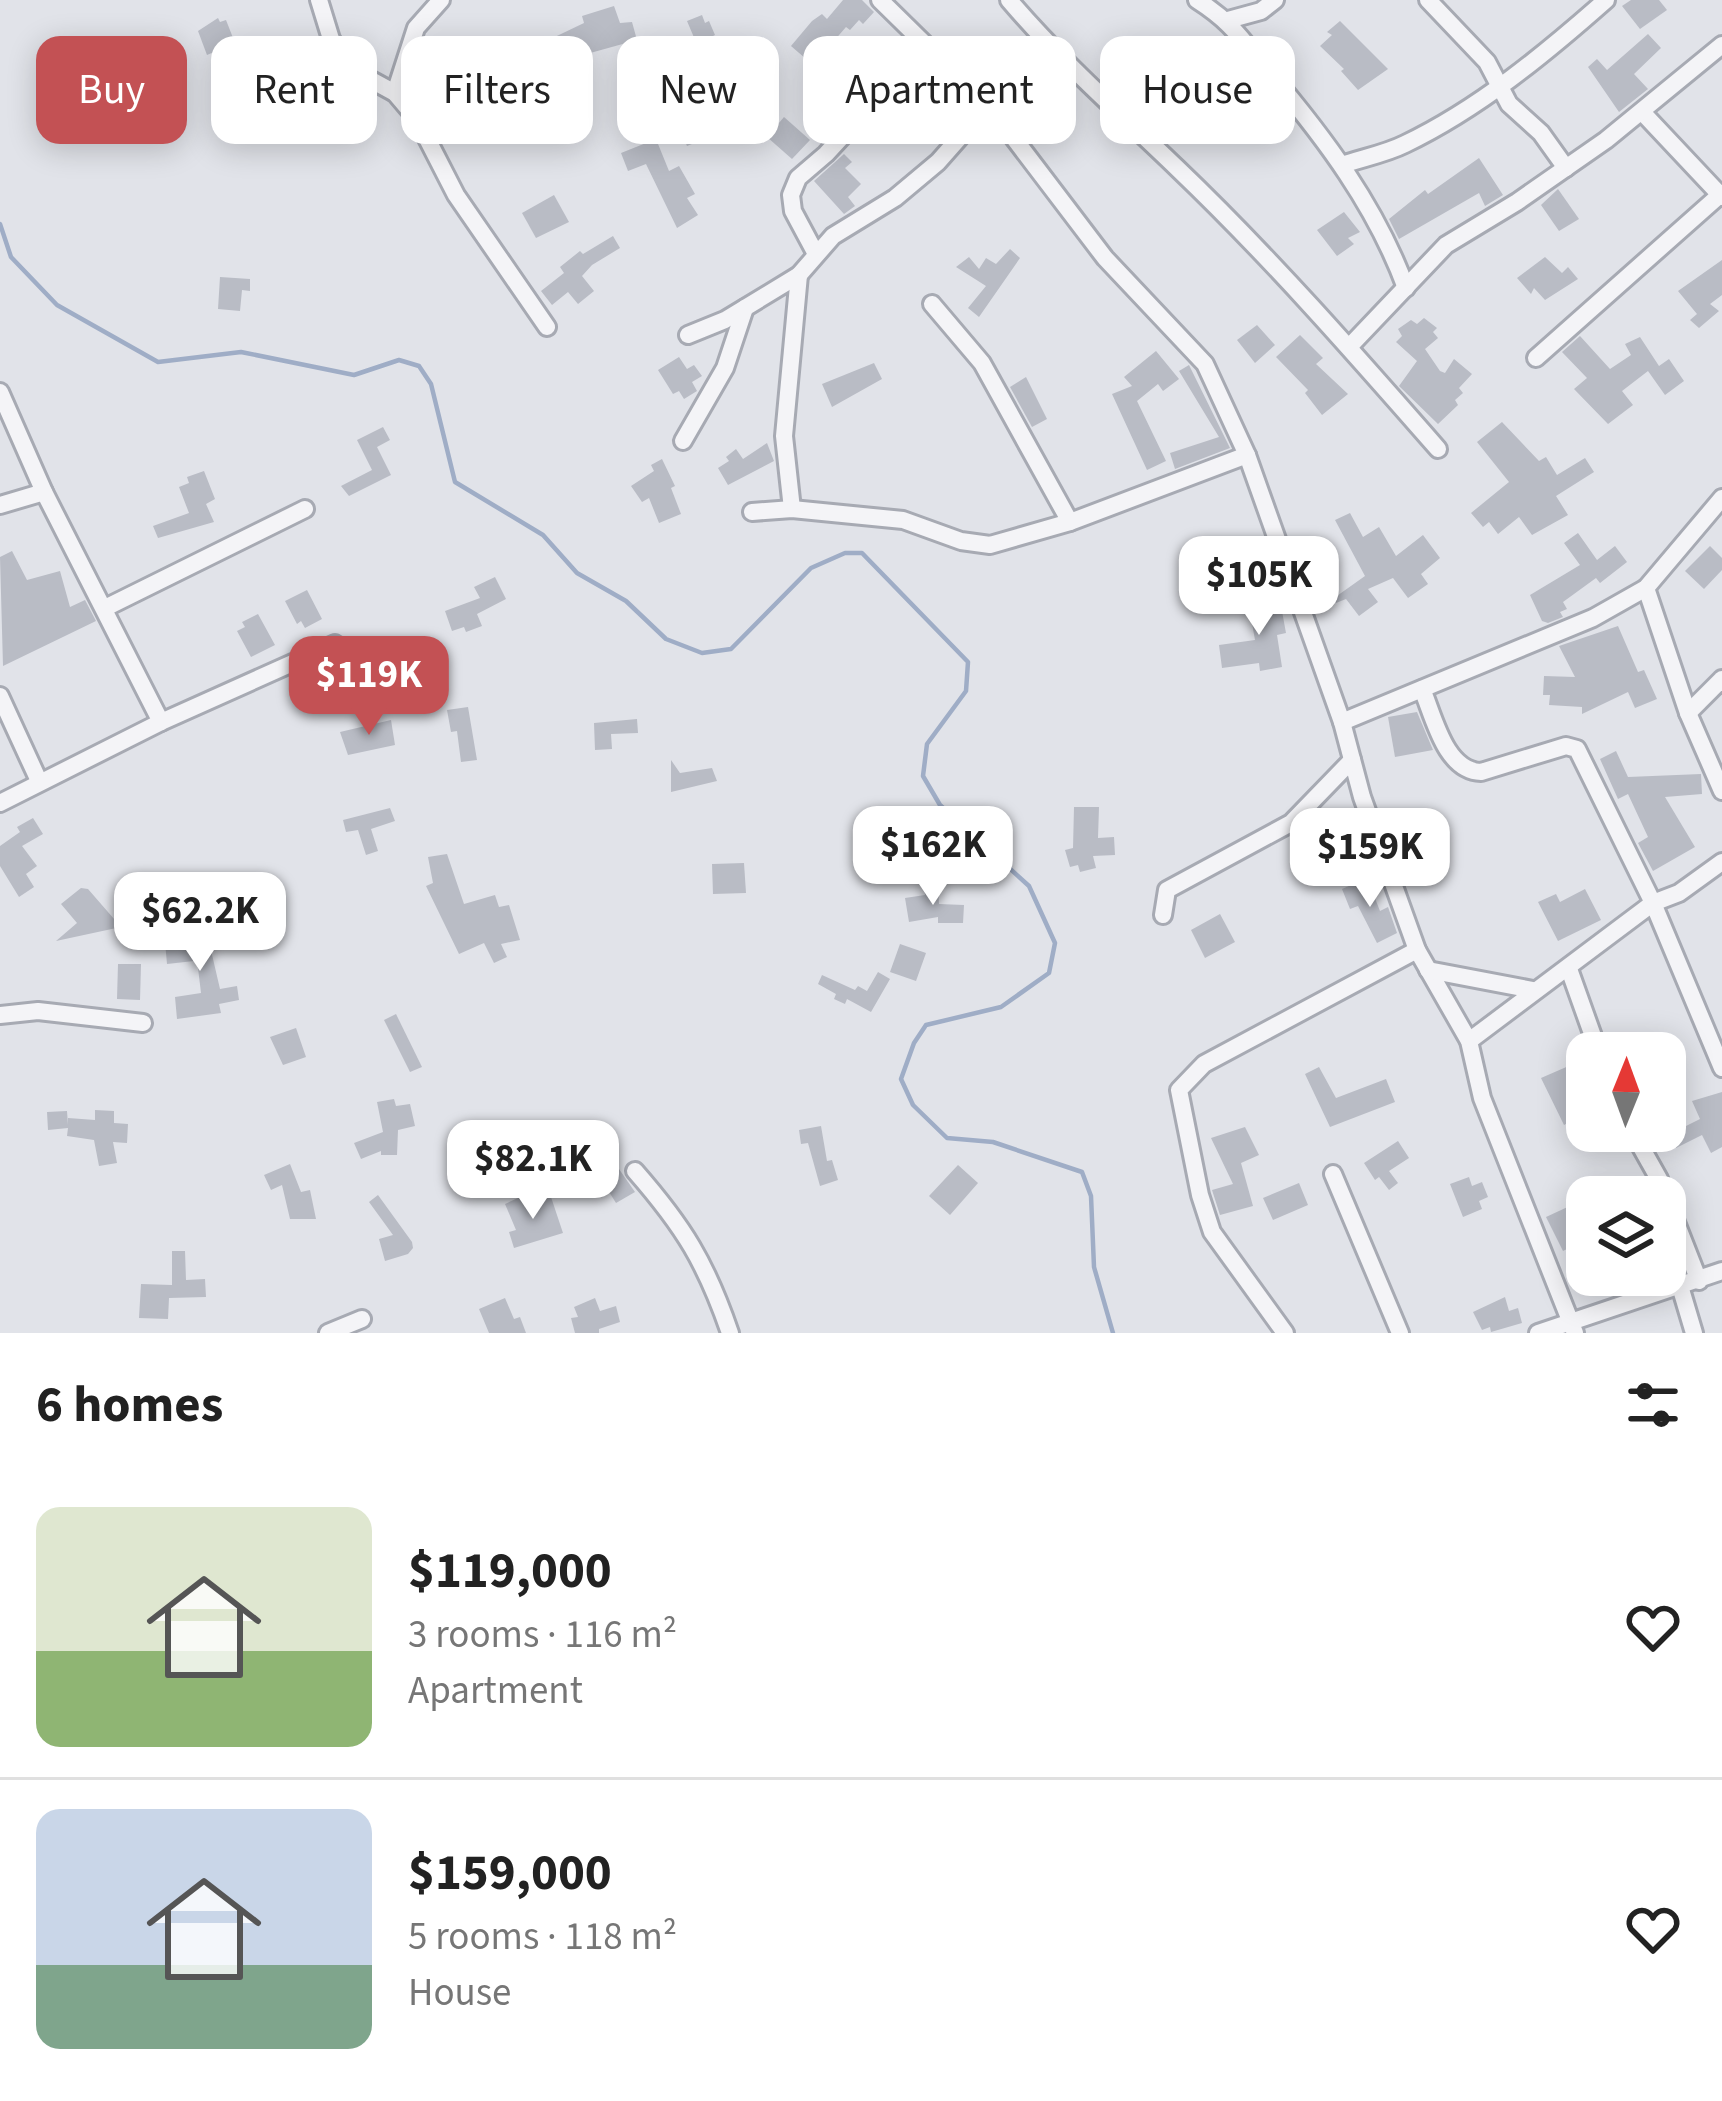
<!DOCTYPE html>
<html lang="en">
<head>
<meta charset="utf-8">
<style>
  :root { --surface:#fff; --page:#f2f2f2; --text:#222; --muted:#767676; --line:#e0e0e0; --accent:#c35154 }
  body { margin:0; font-family:"Source Sans 3",sans-serif; background:var(--page); color:var(--text); height:100vh; display:flex; flex-direction:column; font-size:45px; white-space:nowrap }
  * { box-sizing:border-box; margin:0 }
  p { font-size:39px; color:var(--muted) }
  .icon { flex:none; width:66px; height:66px; fill:none; stroke:currentColor; stroke-width:2; stroke-linecap:round; stroke-linejoin:round }
  .map { position:relative; height:1333px; overflow:hidden }
  .details { display:flex; flex-direction:column; background:var(--surface); flex:1 }
  .details>* { flex:none }
  .banner { position:absolute; left:36px; top:36px; width:1650px; height:108px; display:flex; gap:24px }
  .needle { width:78px; rotate:1deg }
  .fabs { position:absolute; left:1566px; top:1032px; display:grid; gap:24px }
  .fabs a { display:grid; place-items:center; width:120px; height:120px; border-radius:24px; background:var(--surface); box-shadow:0 6px 30px #0003; font-size:60px }
  .price { position:absolute; translate:-50% -102px; padding:0 27px; border-radius:24px; background:#fff; color:#222; font-size:39px; line-height:78px; filter:drop-shadow(0 3px 6px #0008) }
  .price::after { content:''; position:absolute; left:50%; top:72px; width:36px; height:27px; margin-left:-18px; background:inherit; clip-path:polygon(0 0,100% 0,50% 100%) }
  .price.current { background:var(--accent); color:#fff }
  ul { padding:0; list-style:none }
  li { display:flex; align-items:center; gap:36px; height:300px; padding:0 36px }
  li+li { border-top:3px solid var(--line) }
  li span { display:grid; place-items:center; flex:none; width:336px; height:240px; border-radius:24px; color:#555 }
  li>.icon { margin-inline-start:auto }
  span .icon { width:144px; height:144px; fill:#fffc; stroke-width:1 }
  li b { font-size:51px }
  h2 { display:flex; justify-content:space-between; align-items:center; height:144px; padding:0 36px; font-size:51px }
  .tag { padding:0 42px; border-radius:24px; background:var(--surface); box-shadow:0 6px 30px #0003; font-size:42px; line-height:108px }
  .tag.current { background:var(--accent); color:#fff }
  .map>svg:first-child { display:block }
  .lines { fill:none; stroke-linecap:round; stroke-linejoin:round }
  .stream { stroke:#9fadc6; stroke-width:4.5 }
  .building { fill:#b9bcc5 }
  .minor-casing { stroke:#a7aab3; stroke-width:22 }
  .minor { stroke:#f4f4f7; stroke-width:16 }
</style>
</head>
<body>
<div class="map">
<svg width="1722" height="1333" viewBox="0 0 1722 1333">
  <rect width="100%" height="100%" fill="#e1e3e9"/>
  <g class="lines">
    <polyline class="stream" points="0,224 11,257 57,305 158,362 241,352 354,375 399,360 419,366 431,384 455,482 543,535 577,573 626,601 666,639 702,653 731,649 811,568 845,553 862,553 968,662 966,691 927,744 923,776 940,805 1029,886 1055,943 1049,973 1001,1007 926,1025 914,1043 901,1079 913,1105 947,1138 993,1142 1082,1172 1091,1196 1094,1267 1113,1333"/>
  </g>
  <g class="building">
    <polygon points="843,0 862,0 874,12 863,24 859,20 850,30 846,27 813,65 791,46 812,21 822,14 827,19"/>
    <polygon points="1631,0 1659,0 1667,10 1640,29 1622,6"/>
    <polygon points="614,6 620,23 632,22 637,40 583,55 567,65 565,60 549,67 538,45 584,23 582,16"/>
    <polygon points="702,15 705,23 709,21 715,35 711,37 727,63 694,84 668,95 658,72 701,54 687,21"/>
    <polygon points="218,18 220,22 226,20 235,43 207,55 198,31"/>
    <polygon points="1340,21 1388,69 1358,90 1341,71 1344,69 1320,46 1332,35 1327,32"/>
    <polygon points="1648,34 1661,48 1634,74 1648,89 1619,112 1588,67 1597,59 1607,70"/>
    <polygon points="130,54 136,73 115,79 126,113 99,122 103,128 91,135 84,124 90,121 76,73"/>
    <polygon points="897,96 909,107 917,99 933,113 938,109 949,118 927,142 887,107"/>
    <polygon points="708,108 719,133 687,146 676,121"/>
    <polygon points="784,117 810,140 792,159 767,137"/>
    <polygon points="656,139 669,171 679,166 695,194 687,198 698,215 677,228 646,164 628,171 621,153"/>
    <polygon points="844,154 852,162 845,168 861,184 848,197 855,206 844,214 814,181"/>
    <polygon points="1479,158 1503,195 1485,206 1479,193 1399,239 1389,219 1425,190 1428,194"/>
    <polygon points="1558,189 1579,219 1559,231 1541,205"/>
    <polygon points="554,195 569,222 536,238 522,213"/>
    <polygon points="1344,212 1360,232 1348,238 1354,244 1337,256 1317,230"/>
    <polygon points="613,236 620,248 592,265 582,276 594,291 578,304 568,292 552,305 541,291 564,273 560,267 580,251 583,254"/>
    <polygon points="1010,249 1020,258 979,317 968,308 986,286 956,267 969,257 979,269 986,258 996,264"/>
    <polygon points="1545,257 1562,273 1568,267 1578,279 1545,300 1534,288 1531,294 1517,278"/>
    <polygon points="1722,260 1722,295 1710,304 1719,311 1699,328 1690,320 1697,314 1678,291"/>
    <polygon points="220,277 250,279 250,291 242,290 240,311 218,309"/>
    <polygon points="1424,318 1437,328 1433,332 1438,338 1425,349 1440,371 1445,373 1454,359 1472,374 1459,388 1463,393 1455,400 1458,405 1438,424 1399,386 1417,361 1396,342 1402,336 1398,329 1411,320 1417,324"/>
    <polygon points="1257,325 1275,345 1255,363 1237,340"/>
    <polygon points="1300,335 1323,358 1316,364 1348,394 1322,415 1305,393 1308,390 1276,357"/>
    <polygon points="1580,336 1610,369 1631,355 1625,344 1640,337 1659,366 1669,359 1684,381 1665,395 1648,371 1622,391 1633,405 1608,424 1574,389 1587,378 1562,352"/>
    <polygon points="1156,351 1179,379 1163,391 1158,384 1137,401 1166,461 1147,470 1112,394 1132,386 1124,377"/>
    <polygon points="679,357 687,369 694,365 702,376 692,382 697,391 684,399 679,391 673,394 658,370"/>
    <polygon points="874,363 882,379 832,407 822,384"/>
    <polygon points="1189,365 1230,448 1175,469 1170,453 1219,437 1179,371"/>
    <polygon points="1026,377 1047,419 1032,427 1010,387"/>
    <polygon points="1502,422 1539,461 1546,457 1557,475 1585,458 1594,472 1556,496 1568,515 1532,535 1519,517 1498,534 1489,522 1483,527 1471,513 1509,482 1477,442"/>
    <polygon points="383,427 390,440 377,447 391,475 349,496 341,486 372,470 357,440"/>
    <polygon points="767,443 774,461 728,485 718,468 729,461 726,457 736,449 743,459"/>
    <polygon points="662,459 675,486 671,488 681,514 659,523 649,498 642,502 631,486 654,471 651,465"/>
    <polygon points="204,471 215,499 206,504 214,522 158,538 153,526 189,513 179,487 189,483 187,477"/>
    <polygon points="1350,513 1363,537 1379,527 1396,556 1423,535 1440,558 1421,574 1428,584 1408,598 1393,578 1368,589 1378,602 1359,616 1346,599 1336,603 1334,598 1365,576 1335,520"/>
    <polygon points="1578,533 1597,560 1615,546 1627,562 1600,583 1596,578 1563,602 1567,609 1560,612 1563,617 1548,623 1542,621 1530,595 1580,565 1564,543"/>
    <polygon points="1710,546 1722,558 1722,570 1704,589 1685,571"/>
    <polygon points="12,551 27,580 60,571 70,607 85,600 96,621 3,666 0,557"/>
    <polygon points="495,577 506,599 477,614 482,626 466,632 464,627 452,631 445,611 480,598 474,587"/>
    <polygon points="307,590 322,619 305,628 301,621 297,624 285,601"/>
    <polygon points="1279,595 1286,633 1277,635 1282,667 1260,671 1259,663 1222,668 1219,645 1255,640 1248,601"/>
    <polygon points="258,614 275,645 251,657 237,631 245,627 242,622"/>
    <polygon points="1618,626 1638,672 1644,670 1657,699 1635,708 1628,692 1582,714 1582,707 1549,705 1550,695 1543,695 1544,676 1575,677 1559,646"/>
    <polygon points="468,707 477,760 461,762 457,731 451,732 447,710"/>
    <polygon points="1417,712 1433,750 1395,757 1388,717"/>
    <polygon points="637,719 638,733 611,734 612,749 595,750 594,723"/>
    <polygon points="391,720 395,745 348,755 340,732"/>
    <polygon points="1616,751 1628,777 1701,774 1702,794 1665,797 1695,847 1653,871 1638,843 1648,837 1628,794 1618,799 1600,759"/>
    <polygon points="671,760 680,773 712,768 717,781 671,792"/>
    <polygon points="1074,807 1099,807 1098,838 1114,837 1115,855 1093,856 1096,868 1080,872 1078,865 1070,867 1065,850 1073,848"/>
    <polygon points="390,808 395,821 371,829 378,851 366,855 358,830 346,832 343,820"/>
    <polygon points="33,818 43,834 22,846 37,866 26,874 34,887 19,897 0,866 0,846 20,832 17,827"/>
    <polygon points="932,830 936,855 902,863 897,836"/>
    <polygon points="447,854 464,904 495,895 499,907 509,905 520,940 501,944 507,957 494,963 484,943 459,954 426,886 433,883 428,857"/>
    <polygon points="744,863 746,893 713,894 712,864"/>
    <polygon points="1367,878 1380,911 1388,907 1397,933 1377,943 1358,906 1350,909 1342,889"/>
    <polygon points="185,883 200,883 199,901 175,900 178,915 162,918 160,900 151,900 151,895 185,888"/>
    <polygon points="938,884 939,904 964,905 963,923 938,923 938,917 909,922 905,898 925,895 924,885"/>
    <polygon points="81,888 88,889 121,927 56,941 77,923 61,904"/>
    <polygon points="1585,889 1601,920 1558,941 1538,902 1556,894 1560,902"/>
    <polygon points="1220,914 1235,942 1205,958 1191,930"/>
    <polygon points="211,920 218,946 210,946 220,989 237,986 239,1000 219,1004 221,1013 177,1019 175,997 201,993 198,968 194,961 167,964 165,942 199,937 196,924"/>
    <polygon points="900,944 926,953 916,981 890,972"/>
    <polygon points="118,964 141,964 140,1000 117,999"/>
    <polygon points="878,972 890,979 871,1012 847,999 845,1004 834,999 836,994 818,984 822,975 855,990 858,986 867,991"/>
    <polygon points="396,1014 422,1067 410,1072 384,1020"/>
    <polygon points="296,1028 306,1057 283,1065 270,1037"/>
    <polygon points="1587,1058 1587,1080 1566,1090 1581,1116 1564,1125 1541,1078"/>
    <polygon points="1319,1067 1336,1098 1386,1079 1395,1102 1330,1127 1305,1074"/>
    <polygon points="1722,1092 1722,1147 1711,1153 1702,1135 1676,1148 1670,1134 1700,1119 1692,1101"/>
    <polygon points="394,1099 396,1106 410,1104 415,1126 398,1130 397,1155 381,1155 381,1151 361,1159 354,1143 383,1132 377,1102"/>
    <polygon points="95,1110 114,1111 114,1123 128,1124 127,1143 113,1142 117,1163 99,1166 94,1140 67,1136 68,1128 48,1130 47,1112 67,1111 68,1125 68,1118 95,1120"/>
    <polygon points="821,1126 827,1161 832,1160 838,1180 820,1186 808,1143 801,1144 799,1130"/>
    <polygon points="1245,1127 1259,1155 1241,1163 1253,1206 1220,1215 1212,1190 1233,1184 1211,1138"/>
    <polygon points="1398,1141 1409,1158 1389,1171 1398,1183 1389,1190 1379,1177 1375,1180 1364,1163"/>
    <polygon points="612,1159 635,1192 616,1203 596,1171"/>
    <polygon points="290,1164 301,1192 310,1190 316,1219 290,1219 282,1185 271,1190 264,1175"/>
    <polygon points="958,1165 978,1183 950,1215 929,1196"/>
    <polygon points="1469,1177 1472,1186 1482,1182 1488,1197 1479,1201 1482,1209 1463,1217 1450,1184"/>
    <polygon points="1299,1183 1308,1205 1273,1220 1263,1198"/>
    <polygon points="378,1195 412,1242 413,1248 408,1254 385,1261 379,1239 393,1235 369,1202"/>
    <polygon points="520,1197 525,1207 551,1197 563,1233 514,1248 509,1232 516,1230 505,1204"/>
    <polygon points="1587,1198 1587,1239 1563,1251 1546,1217"/>
    <polygon points="172,1251 185,1251 186,1280 205,1279 206,1297 169,1298 168,1319 139,1318 141,1284 172,1285"/>
    <polygon points="1505,1297 1509,1311 1518,1308 1522,1323 1491,1332 1490,1327 1482,1330 1473,1312"/>
    <polygon points="505,1298 514,1319 520,1317 526,1333 489,1333 479,1309"/>
    <polygon points="595,1298 600,1311 616,1306 620,1322 599,1329 599,1333 575,1333 571,1318 578,1317 574,1307"/>
  </g>
  <g class="lines">
    <defs>
      <g id="minor">
        <polyline points="319,0 331,39 351,69 395,93 417,119 456,195 547,327"/>
        <polyline points="880,0 994,112 1105,258 1205,364 1247,455 1342,722 1362,797 1417,950 1469,1041 1482,1098 1575,1333"/>
        <path d="M1009,0c52,61 111,113 168,168 92,88 177,185 261,281"/>
        <path d="M1197,0c36,23 44,39 71,71 56,66 108,135 138,217"/>
        <polyline points="1428,0 1487,62 1509,104 1541,133 1566,168"/>
        <polyline points="1228,20 1261,11 1275,0"/>
        <polyline points="395,93 416,28 441,0"/>
        <polyline points="1643,113 1722,197"/>
        <path d="M1342,165c20,-7 43,-11 63,-21 73,-35 140,-90 201,-144"/>
        <polyline points="816,254 793,211 791,195 798,178 826,154 926,46"/>
        <polyline points="932,304 982,363 1070,522"/>
        <polyline points="688,335 725,320 799,275 833,236 895,198 938,162 968,128 994,112"/>
        <polyline points="1349,347 1446,245 1517,202 1606,140 1722,45"/>
        <polyline points="1536,358 1722,193"/>
        <polyline points="0,392 44,492 161,722"/>
        <polyline points="683,441 725,368 745,308"/>
        <polyline points="0,505 44,492"/>
        <polyline points="792,509 784,436 799,275"/>
        <polyline points="752,512 792,509 903,520 961,541 990,545 1070,522 1247,455"/>
        <polyline points="1646,588 1688,713 1722,791"/>
        <polyline points="105,608 305,509"/>
        <path d="M1422,689c12,28 23,82 59,83l85,-26 11,3 76,154 69,165"/>
        <polyline points="0,696 39,781"/>
        <polyline points="1688,713 1722,679"/>
        <polyline points="1342,722 1593,618 1646,588 1722,498"/>
        <polyline points="0,803 161,722 335,644"/>
        <polyline points="1163,915 1167,890 1291,823 1352,760"/>
        <polyline points="1569,969 1599,1053"/>
        <polyline points="1428,970 1533,990"/>
        <polyline points="0,1015 38,1011 143,1023"/>
        <polyline points="1469,1041 1653,903 1679,893 1722,862"/>
        <polyline points="1632,1131 1659,1179 1699,1281"/>
        <path d="M635,1171c49,56 71,92 95,162"/>
        <polyline points="1333,1174 1400,1333"/>
        <polyline points="1680,1286 1694,1333"/>
        <polyline points="328,1333 362,1319"/>
        <polyline points="1285,1333 1212,1232 1200,1195 1179,1090 1204,1064 1417,950"/>
        <polyline points="1538,1333 1722,1271"/>
      </g>
    </defs>
    <use href="#minor" class="minor-casing"/>
    <use href="#minor" class="minor"/>
  </g>
</svg>
<div class="fabs">
<a><svg class="needle" viewBox="-14 -14 28 28"><path d="M0-13l5 13h-10z" fill="#e53935"/><path d="M0 13l5-13h-10z" fill="#767676"/></svg></a>
<a><svg class="icon" aria-label="layers" viewBox="0 0 24 24"><path d="M12 4l9 5-9 5-9-5zM3 14l9 5 9-5"/></svg></a>
</div>
<b class="price" style="left:1259px;top:638px">$105K</b>
<b class="price current" style="left:369px;top:738px">$119K</b>
<b class="price" style="left:933px;top:908px">$162K</b>
<b class="price" style="left:1370px;top:910px">$159K</b>
<b class="price" style="left:200px;top:974px">$62.2K</b>
<b class="price" style="left:533px;top:1222px">$82.1K</b>
<div class="banner">
<a class="tag current">Buy</a>
<a class="tag">Rent</a>
<a class="tag">Filters</a>
<a class="tag">New</a>
<a class="tag">Apartment</a>
<a class="tag">House</a>
</div>
</div>
<section class="details">
<h2>6 homes<svg class="icon" aria-label="filters" viewBox="0 0 24 24"><path d="M4 7h16M4 17h16"/><circle cx="9" cy="7" r="2"/><circle cx="15" cy="17" r="2"/></svg></h2>
<ul>
<li><span style="background:linear-gradient(#dfe7d0 60%,#8fb573 0)"><svg class="icon" aria-label="home" viewBox="0 0 24 24"><path d="M3 11l9-7 9 7M6 9v11h12V9"/></svg></span><div><b>$119,000</b><p>3 rooms · 116 m²</p><p>Apartment</p></div><svg class="icon" aria-label="heart" viewBox="0 0 24 24"><path d="M12 20l-8-8c-3-5 5-10 8-4 3-6 11-1 8 4z"/></svg></li>
<li><span style="background:linear-gradient(#c9d6e8 65%,#7fa58c 0)"><svg class="icon" aria-label="home" viewBox="0 0 24 24"><path d="M3 11l9-7 9 7M6 9v11h12V9"/></svg></span><div><b>$159,000</b><p>5 rooms · 118 m²</p><p>House</p></div><svg class="icon" aria-label="heart" viewBox="0 0 24 24"><path d="M12 20l-8-8c-3-5 5-10 8-4 3-6 11-1 8 4z"/></svg></li>
</ul>
</section>
</body>
</html>
